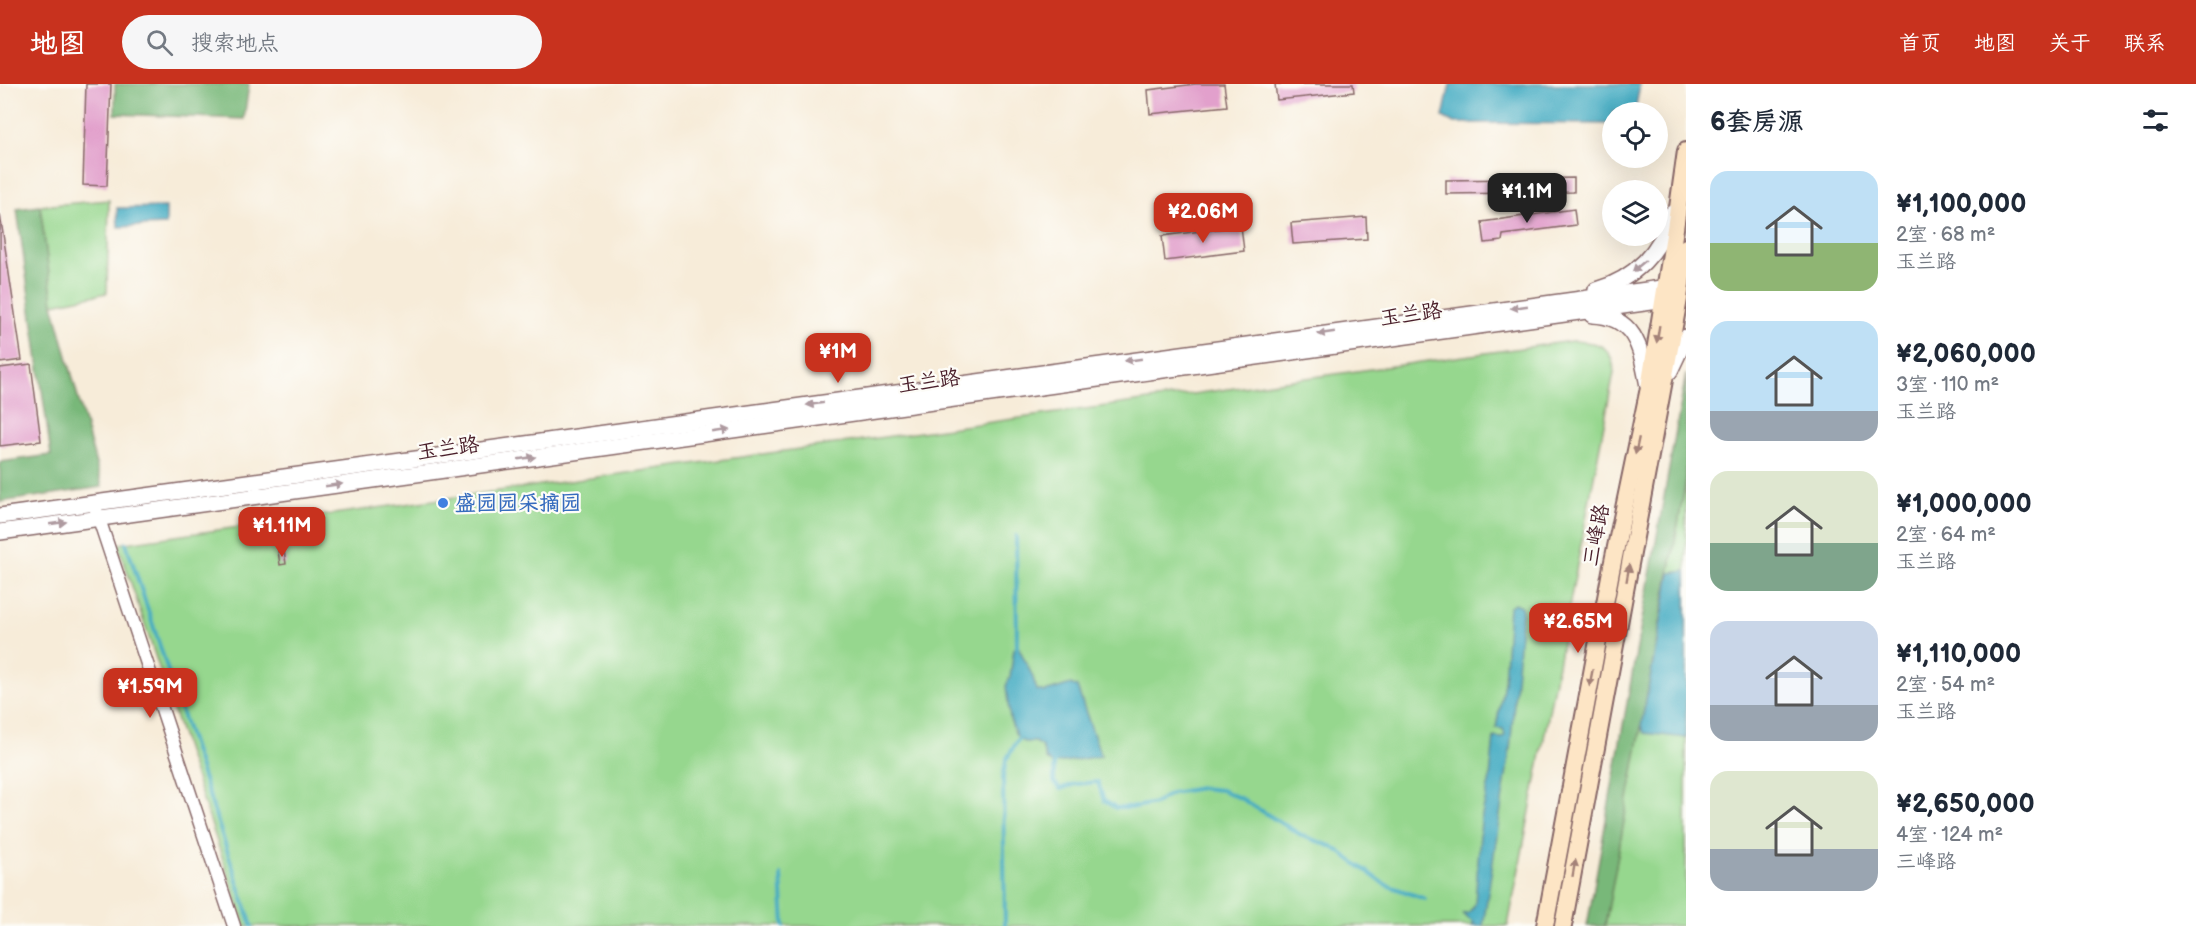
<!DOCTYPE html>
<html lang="zh">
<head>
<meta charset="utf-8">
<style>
  :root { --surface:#fff; --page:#f6f6f7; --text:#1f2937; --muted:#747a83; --accent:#c8321e }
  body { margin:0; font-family:"Balsamiq Sans","LXGW WenKai TC",sans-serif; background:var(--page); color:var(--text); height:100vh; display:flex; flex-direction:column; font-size:22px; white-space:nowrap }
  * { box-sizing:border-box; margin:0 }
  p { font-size:20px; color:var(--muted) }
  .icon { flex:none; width:33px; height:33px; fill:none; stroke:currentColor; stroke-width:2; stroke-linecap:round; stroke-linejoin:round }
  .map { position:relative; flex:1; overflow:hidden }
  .sheet { display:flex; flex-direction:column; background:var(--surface); width:510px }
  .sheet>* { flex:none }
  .fabs { position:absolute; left:1602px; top:18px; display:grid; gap:12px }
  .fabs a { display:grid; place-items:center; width:66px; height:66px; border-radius:50%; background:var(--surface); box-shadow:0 6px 24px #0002; font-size:30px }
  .price { position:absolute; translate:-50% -51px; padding:0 14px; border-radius:12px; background:var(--accent); color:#fff; font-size:20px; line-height:39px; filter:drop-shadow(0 2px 3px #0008) }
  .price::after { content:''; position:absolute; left:50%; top:36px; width:18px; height:14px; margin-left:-9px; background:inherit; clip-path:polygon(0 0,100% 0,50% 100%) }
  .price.active { background:#222; color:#fff }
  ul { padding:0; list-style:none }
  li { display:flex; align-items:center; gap:18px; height:150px; padding:0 24px }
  li span { display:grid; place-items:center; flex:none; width:168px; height:120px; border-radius:18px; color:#555 }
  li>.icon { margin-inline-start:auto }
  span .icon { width:72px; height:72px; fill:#fffc; stroke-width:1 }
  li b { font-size:26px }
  h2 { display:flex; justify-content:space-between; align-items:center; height:72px; padding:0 24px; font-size:26px }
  header { display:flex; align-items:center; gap:36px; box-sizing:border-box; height:84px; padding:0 30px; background:var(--accent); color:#fff }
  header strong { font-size:28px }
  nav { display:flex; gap:33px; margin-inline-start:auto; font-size:21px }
  .search { width:420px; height:54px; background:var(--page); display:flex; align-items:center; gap:15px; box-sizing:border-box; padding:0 21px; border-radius:33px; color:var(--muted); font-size:22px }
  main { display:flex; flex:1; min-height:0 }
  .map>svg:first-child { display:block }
  .green { fill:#96d78e; stroke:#707b5c; stroke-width:1.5 }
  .forest { fill:#78b879; stroke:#616c52; stroke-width:1.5 }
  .water { fill:#43abc2; stroke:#466576; stroke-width:1.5 }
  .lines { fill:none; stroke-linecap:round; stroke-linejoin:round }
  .stream { stroke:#43abc2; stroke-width:4 }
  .building { fill:#e2a0cc }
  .minor-casing { stroke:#876768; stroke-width:15 }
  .tertiary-casing { stroke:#876768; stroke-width:18 }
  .secondary-casing { stroke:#876768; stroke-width:20 }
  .minor { stroke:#fff; stroke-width:12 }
  .tertiary { stroke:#fff; stroke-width:15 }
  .secondary { stroke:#fde5c5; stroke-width:16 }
  .oneway { fill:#ae9aa0 }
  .oneway2 { fill:#a48278 }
  .shop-dot { fill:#3f7fe0; stroke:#fdfcf7; stroke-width:2 }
  .labels { text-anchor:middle; stroke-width:4.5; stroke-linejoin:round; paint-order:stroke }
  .street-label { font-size:21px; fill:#4a1f2b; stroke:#fdfcf7 }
  .shop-label { font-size:21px; font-weight:bold; fill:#366cbe; stroke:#fdfcf7; text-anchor:start }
</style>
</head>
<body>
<header>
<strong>地图</strong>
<div class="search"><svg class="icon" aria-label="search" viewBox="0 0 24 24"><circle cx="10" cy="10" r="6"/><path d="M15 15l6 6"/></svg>搜索地点</div>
<nav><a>首页</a><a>地图</a><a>关于</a><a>联系</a></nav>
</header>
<main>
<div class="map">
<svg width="1686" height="842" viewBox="0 0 1686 842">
  <rect width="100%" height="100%" fill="#fdfcf7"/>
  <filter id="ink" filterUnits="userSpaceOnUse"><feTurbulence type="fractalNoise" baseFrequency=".0167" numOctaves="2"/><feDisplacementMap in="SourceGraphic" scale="12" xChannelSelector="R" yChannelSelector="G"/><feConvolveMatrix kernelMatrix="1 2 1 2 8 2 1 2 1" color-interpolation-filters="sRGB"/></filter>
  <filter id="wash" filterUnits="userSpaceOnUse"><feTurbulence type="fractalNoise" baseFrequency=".008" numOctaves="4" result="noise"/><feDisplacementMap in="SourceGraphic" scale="24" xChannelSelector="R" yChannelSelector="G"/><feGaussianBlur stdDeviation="1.35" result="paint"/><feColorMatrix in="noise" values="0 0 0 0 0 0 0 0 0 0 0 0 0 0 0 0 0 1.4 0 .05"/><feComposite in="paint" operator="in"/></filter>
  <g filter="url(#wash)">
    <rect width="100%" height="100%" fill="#f7ecd9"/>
    <g class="green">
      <polygon points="109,116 107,209 53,220 40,122"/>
      <path d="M1572,257c25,1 40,3 42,31l-106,554h-1263l-127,-382z"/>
      <polygon points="1686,396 1686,842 1605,842 1606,834"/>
    </g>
    <g class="forest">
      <polygon points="115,0 249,0 244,35 115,30"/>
      <polygon points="40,122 53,220 102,403 0,418 0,378 51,371 17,125"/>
      <polygon points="1686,290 1686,396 1605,842 1587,842"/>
    </g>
    <g class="water">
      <polygon points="1450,0 1640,0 1635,28 1612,28 1612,40 1454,39 1443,33"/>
      <polygon points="166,123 166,141 118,143 117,124"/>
      <polygon points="1686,487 1686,654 1644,649 1641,642 1670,489"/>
      <polygon points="1514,519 1521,522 1522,527 1510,666 1483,842 1472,842 1474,839 1462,830 1469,829 1475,820 1481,736 1490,694 1494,653 1501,654 1505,651 1503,645 1496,644 1504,598 1509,523"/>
      <polygon points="1018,562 1032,591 1037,606 1045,608 1071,600 1077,603 1101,672 1052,680 1046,675 1042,663 1035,658 1024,658 1016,651 1010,635 1006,602 1010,593 1014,565"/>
    </g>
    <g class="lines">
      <g class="stream">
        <polyline points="1016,452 1017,565"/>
        <polyline points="126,459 252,842"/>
        <polyline points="1054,679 1054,698 1060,705 1075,700 1098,698 1104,717 1116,724 1130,724 1155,719 1172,709 1201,704 1221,706 1240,714 1303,752 1333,763 1384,800 1425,815"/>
        <polyline points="781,791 784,842"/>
        <polyline points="1005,842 1003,693 1006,676 1019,654"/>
      </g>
    </g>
    <g id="blocks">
      <g class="building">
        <polygon points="86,0 111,0 107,102 83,101"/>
        <polygon points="1196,0 1224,0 1227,22 1150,30 1148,6"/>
        <polygon points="1275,0 1353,0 1354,8 1277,16"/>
        <polygon points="1574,94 1574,108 1446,110 1446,96"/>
        <polygon points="1574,125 1576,141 1503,151 1502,157 1485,159 1482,138"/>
        <polygon points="0,130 22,276 0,279"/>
        <polygon points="1366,133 1367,155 1293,160 1291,139"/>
        <polygon points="1241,142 1244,167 1165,177 1162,152"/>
        <polygon points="31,280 41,357 0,362 0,284"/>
        <polygon points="284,466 286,480 280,481 278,467"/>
      </g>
    </g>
  </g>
  <g filter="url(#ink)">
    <use href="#blocks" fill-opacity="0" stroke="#876768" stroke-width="1.5"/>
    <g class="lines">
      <defs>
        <polyline id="minor" points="96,426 234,842"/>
        <g id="tertiary">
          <path d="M1596,206c39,-11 65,-39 76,-77"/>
          <path d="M1592,231c45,1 49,36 56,71"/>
          <polyline points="1670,287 1686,253"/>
          <polyline points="0,432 1676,202"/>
          <polyline points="0,448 1673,215"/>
        </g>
        <g id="secondary">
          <polyline points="1545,842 1611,487 1649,304 1675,145 1686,67"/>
          <polyline points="1563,842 1679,215 1686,163"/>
        </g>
      </defs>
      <use href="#minor" class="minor-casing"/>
      <use href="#tertiary" class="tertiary-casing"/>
      <use href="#secondary" class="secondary-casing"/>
      <use href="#minor" class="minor"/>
      <use href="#tertiary" class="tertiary"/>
      <use href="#secondary" class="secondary"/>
    </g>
    <defs><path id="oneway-solid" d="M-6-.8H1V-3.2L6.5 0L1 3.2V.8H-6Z" transform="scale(1.5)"/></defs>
    <g class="oneway">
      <use href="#oneway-solid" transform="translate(1639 182) rotate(140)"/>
      <use href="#oneway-solid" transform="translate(1519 223) rotate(172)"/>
      <use href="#oneway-solid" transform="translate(1326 249) rotate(172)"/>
      <use href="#oneway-solid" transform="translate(1133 276) rotate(172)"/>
      <use href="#oneway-solid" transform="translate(815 320) rotate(172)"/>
      <use href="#oneway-solid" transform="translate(721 347) rotate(-8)"/>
      <use href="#oneway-solid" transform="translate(527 374) rotate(-8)"/>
      <use href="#oneway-solid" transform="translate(334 401) rotate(-8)"/>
      <use href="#oneway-solid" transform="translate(58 439) rotate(-8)"/>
    </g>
    <g class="oneway2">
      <use href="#oneway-solid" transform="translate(1658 250) rotate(99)"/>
      <use href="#oneway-solid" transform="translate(1637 362) rotate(102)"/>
      <use href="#oneway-solid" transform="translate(1628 489) rotate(-80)"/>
      <use href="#oneway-solid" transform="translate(1591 594) rotate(101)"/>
      <use href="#oneway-solid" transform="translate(1574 784) rotate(-80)"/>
    </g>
  </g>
  <circle class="shop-dot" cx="443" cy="419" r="6"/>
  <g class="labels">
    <g class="street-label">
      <text transform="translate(1411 230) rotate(-8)" y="7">玉兰路</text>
      <text transform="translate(929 297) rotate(-8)" y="7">玉兰路</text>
      <text transform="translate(448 364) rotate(-8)" y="7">玉兰路</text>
      <text transform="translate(1596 451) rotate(-79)" y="7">三峰路</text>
    </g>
    <g class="shop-label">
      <text x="455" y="426">盛园园采摘园</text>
    </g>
  </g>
</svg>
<div class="fabs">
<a><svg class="icon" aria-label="locate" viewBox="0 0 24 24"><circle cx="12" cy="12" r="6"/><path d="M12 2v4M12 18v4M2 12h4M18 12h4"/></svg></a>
<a><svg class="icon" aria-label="layers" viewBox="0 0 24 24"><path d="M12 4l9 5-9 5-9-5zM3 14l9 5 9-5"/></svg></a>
</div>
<b class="price active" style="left:1527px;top:140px">¥1.1M</b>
<b class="price" style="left:1203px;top:160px">¥2.06M</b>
<b class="price" style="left:838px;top:300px">¥1M</b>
<b class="price" style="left:282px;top:474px">¥1.11M</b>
<b class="price" style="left:1578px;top:570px">¥2.65M</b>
<b class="price" style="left:150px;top:635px">¥1.59M</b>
</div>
<section class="sheet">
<h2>6套房源<svg class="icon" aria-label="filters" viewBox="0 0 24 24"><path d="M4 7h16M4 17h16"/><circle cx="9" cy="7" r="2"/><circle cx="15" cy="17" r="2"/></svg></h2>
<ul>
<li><span style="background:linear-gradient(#bfe0f5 60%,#8fb573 0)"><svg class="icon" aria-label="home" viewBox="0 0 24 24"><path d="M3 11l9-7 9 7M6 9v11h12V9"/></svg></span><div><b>¥1,100,000</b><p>2室 · 68 m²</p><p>玉兰路</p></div></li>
<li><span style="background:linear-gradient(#bfe0f5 75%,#9aa5b1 0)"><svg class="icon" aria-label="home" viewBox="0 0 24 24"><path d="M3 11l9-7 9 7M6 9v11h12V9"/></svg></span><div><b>¥2,060,000</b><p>3室 · 110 m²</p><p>玉兰路</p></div></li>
<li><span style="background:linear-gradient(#dfe7d0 60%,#7fa58c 0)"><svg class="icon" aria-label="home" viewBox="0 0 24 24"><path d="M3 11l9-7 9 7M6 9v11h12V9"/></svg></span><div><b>¥1,000,000</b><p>2室 · 64 m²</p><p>玉兰路</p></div></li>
<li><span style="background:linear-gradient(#c9d6e8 70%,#9aa5b1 0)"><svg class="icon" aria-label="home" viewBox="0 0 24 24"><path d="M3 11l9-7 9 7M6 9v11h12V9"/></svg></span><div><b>¥1,110,000</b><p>2室 · 54 m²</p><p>玉兰路</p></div></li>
<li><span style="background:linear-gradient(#dfe7d0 65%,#9aa5b1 0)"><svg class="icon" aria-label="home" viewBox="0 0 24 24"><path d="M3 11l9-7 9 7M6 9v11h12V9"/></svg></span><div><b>¥2,650,000</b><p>4室 · 124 m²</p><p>三峰路</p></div></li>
</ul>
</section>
</main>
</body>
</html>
